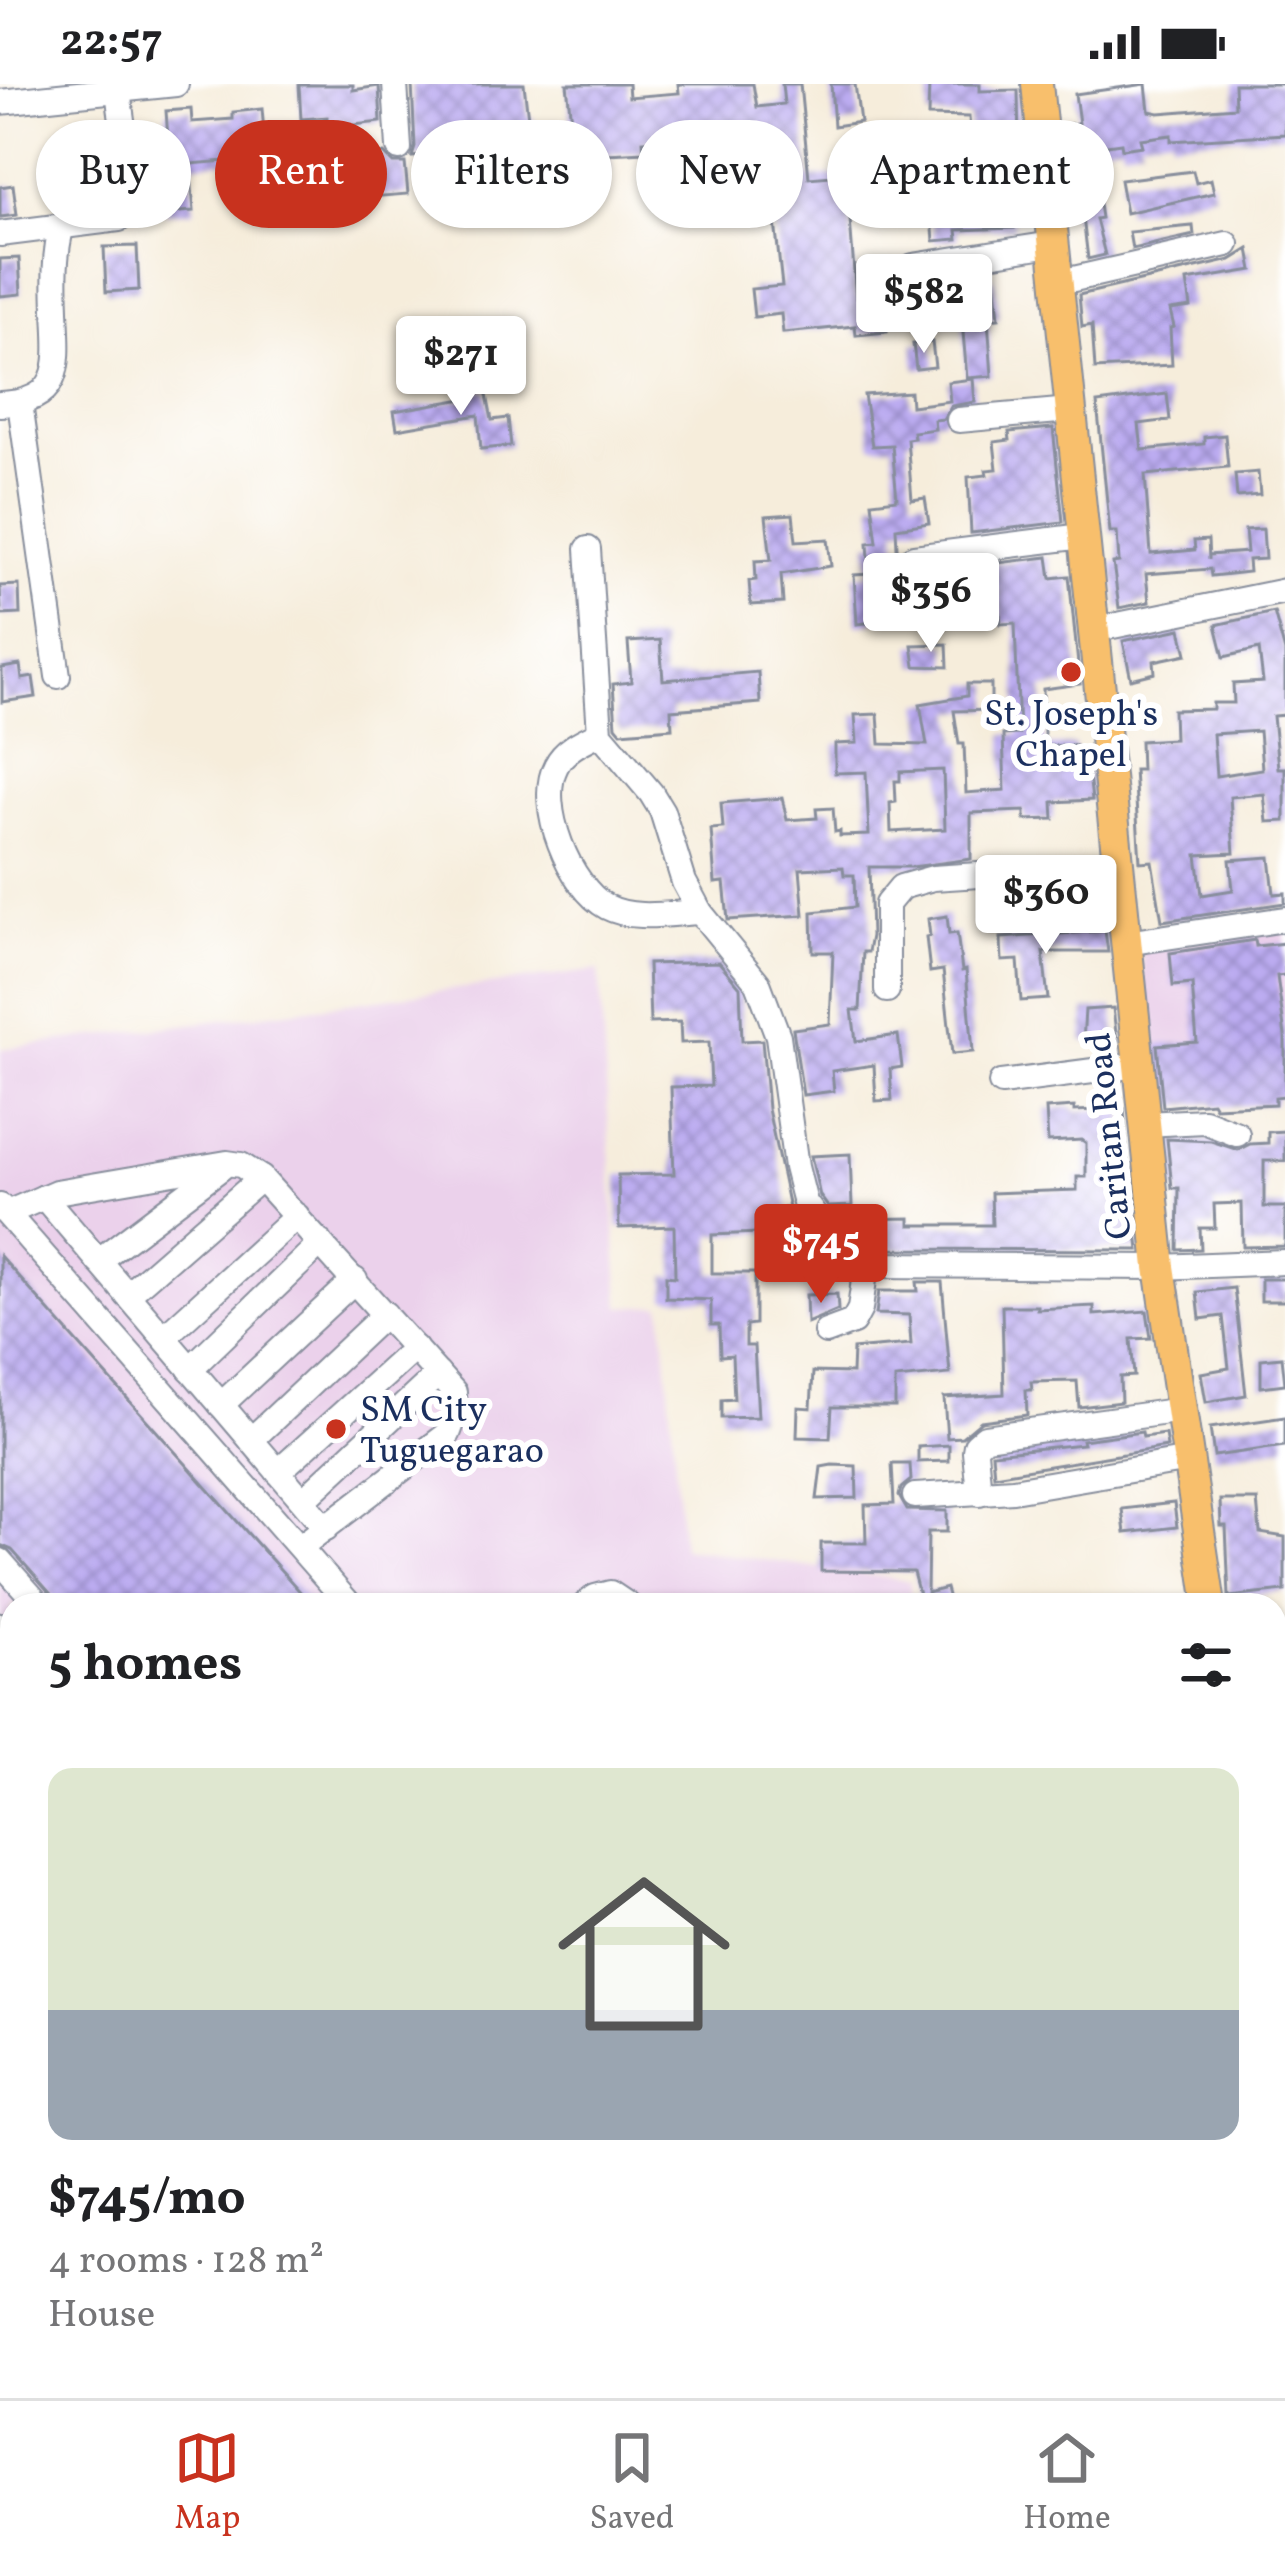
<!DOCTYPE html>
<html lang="en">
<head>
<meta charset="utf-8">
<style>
  :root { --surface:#fff; --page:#f2f2f2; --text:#202124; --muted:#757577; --line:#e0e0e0; --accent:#c8321e }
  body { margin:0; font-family:Vollkorn,serif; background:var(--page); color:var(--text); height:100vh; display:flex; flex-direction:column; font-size:45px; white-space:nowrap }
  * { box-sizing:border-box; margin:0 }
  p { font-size:39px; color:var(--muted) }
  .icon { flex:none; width:66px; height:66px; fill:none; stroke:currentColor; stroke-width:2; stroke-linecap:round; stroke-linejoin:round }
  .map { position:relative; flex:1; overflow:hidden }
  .sheet { position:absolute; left:0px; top:1509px; width:1287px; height:807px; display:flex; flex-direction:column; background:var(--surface); border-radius:36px 36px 0 0; box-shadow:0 3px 9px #0004 }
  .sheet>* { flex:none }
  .banner { position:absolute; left:36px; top:36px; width:1215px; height:108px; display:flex; gap:24px }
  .price { position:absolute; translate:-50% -102px; padding:0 27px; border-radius:12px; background:#fff; color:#222; font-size:39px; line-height:78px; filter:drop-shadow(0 3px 6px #0008) }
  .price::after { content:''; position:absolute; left:50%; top:72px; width:36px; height:27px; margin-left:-18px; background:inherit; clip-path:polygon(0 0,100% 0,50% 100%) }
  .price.current { background:var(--accent); color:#fff }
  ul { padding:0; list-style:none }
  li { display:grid; align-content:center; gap:24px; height:636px; padding:0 48px }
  li span { display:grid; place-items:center; height:372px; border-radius:24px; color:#555 }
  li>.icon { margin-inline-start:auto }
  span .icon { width:216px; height:216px; fill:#fffc; stroke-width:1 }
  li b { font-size:51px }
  h2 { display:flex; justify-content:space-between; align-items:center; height:144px; padding:0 48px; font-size:51px }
  .chip { padding:0 42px; border-radius:54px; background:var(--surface); box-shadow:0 3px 9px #0004; font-size:42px; line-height:108px }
  .chip.current { background:var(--accent); color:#fff }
  .status { display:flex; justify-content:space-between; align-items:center; height:84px; padding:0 60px; background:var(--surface); direction:ltr }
  .status svg { height:33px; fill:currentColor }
  .tabs { display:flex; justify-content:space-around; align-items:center; height:168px; border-top:3px solid var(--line); background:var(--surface); font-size:33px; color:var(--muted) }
  .tabs a { display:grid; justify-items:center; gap:6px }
  .tabs .current { color:var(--accent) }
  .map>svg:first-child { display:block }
  .built { fill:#ebd1eb }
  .building { fill:url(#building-cross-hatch); fill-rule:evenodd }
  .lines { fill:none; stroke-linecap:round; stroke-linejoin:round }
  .minor-casing { stroke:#888e9c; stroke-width:28 }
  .major-casing { stroke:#888e9c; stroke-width:34 }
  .highway-casing { stroke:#888e9c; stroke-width:38 }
  .minor { stroke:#fff; stroke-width:24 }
  .major { stroke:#f8bf6c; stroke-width:30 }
  .highway { stroke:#f8bf6c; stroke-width:33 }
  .poi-dot { fill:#c8321e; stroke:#fff; stroke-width:4.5 }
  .labels { text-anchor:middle; stroke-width:12; stroke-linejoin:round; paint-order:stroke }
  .poi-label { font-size:36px; fill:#1b2f5e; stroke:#fff }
  .street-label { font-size:36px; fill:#1b2f5e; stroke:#fff }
</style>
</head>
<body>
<div class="status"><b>22:57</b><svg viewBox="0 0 49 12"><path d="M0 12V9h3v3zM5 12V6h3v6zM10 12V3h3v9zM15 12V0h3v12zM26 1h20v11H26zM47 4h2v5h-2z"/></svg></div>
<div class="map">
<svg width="1285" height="2314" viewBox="0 0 1285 2314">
  <defs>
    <pattern id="building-cross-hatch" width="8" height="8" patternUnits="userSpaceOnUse" patternTransform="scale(3)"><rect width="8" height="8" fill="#bcacf1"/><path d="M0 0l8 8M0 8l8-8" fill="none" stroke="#988cc6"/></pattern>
  </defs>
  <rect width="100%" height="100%" fill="#fff"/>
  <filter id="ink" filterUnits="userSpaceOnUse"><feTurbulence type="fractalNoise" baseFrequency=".00833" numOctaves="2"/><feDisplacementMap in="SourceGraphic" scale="24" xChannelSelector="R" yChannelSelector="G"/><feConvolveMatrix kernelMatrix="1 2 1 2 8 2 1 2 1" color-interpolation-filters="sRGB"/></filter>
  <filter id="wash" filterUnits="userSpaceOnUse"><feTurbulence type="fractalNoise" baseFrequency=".004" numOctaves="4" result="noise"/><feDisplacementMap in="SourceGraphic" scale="48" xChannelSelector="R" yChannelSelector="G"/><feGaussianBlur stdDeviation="2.7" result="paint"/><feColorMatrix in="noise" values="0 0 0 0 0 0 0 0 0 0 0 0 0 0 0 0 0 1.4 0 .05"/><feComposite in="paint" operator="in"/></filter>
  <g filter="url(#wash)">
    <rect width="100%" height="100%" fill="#f6eddb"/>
    <g class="built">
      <polygon points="1285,844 1285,980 1154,998 1141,866"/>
      <polygon points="599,886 620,1223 662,1221 682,1464 910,1497 911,1521 12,1521 12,1586 0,1572 0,965"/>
    </g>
    <g id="blocks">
      <g class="building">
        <polygon points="412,0 524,0 528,34 533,33 533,40 571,37 567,0 628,0 629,13 679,9 678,0 753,0 757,23 784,20 782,0 800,0 809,94 866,89 869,121 849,122 856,214 883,211 887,248 856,251 855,242 783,249 781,230 754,233 751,205 782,202 774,129 725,134 721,101 728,101 723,57 690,62 688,53 643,57 644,68 608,70 610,88 575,92 576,106 558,107 556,81 520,80 518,47 467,48 467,53 460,53 463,84 435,86 434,71 412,73 415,63"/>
        <polygon points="831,0 855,0 860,38 834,42"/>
        <polygon points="929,0 980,0 980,7 1018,6 1019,67 1024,67 1028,106 1012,107 1014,144 957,146 958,155 934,157 929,97 973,93 969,33 928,32"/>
        <polygon points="1146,0 1149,27 1159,29 1235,23 1234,0 1285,0 1285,50 1171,57 1171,51 1140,55 1142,62 1122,65 1121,59 1072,66 1067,40 1079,39 1075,10"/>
        <polygon points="299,1 353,1 353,6 379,2 381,38 353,41 354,53 328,53 327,33 301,35"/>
        <polygon points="191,25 192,38 233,35 233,28 262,25 264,48 256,49 259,83 238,85 238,76 190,80 194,127 166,129 165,101 153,102 150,85 170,82 166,27"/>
        <polygon points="384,70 393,79 405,79 408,110 309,118 307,101 348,98 347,83 376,81 375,71"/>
        <polygon points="111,80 115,113 110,119 87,122 86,81"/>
        <polygon points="278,84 281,112 261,115 259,86"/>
        <polygon points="1193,87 1196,99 1211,95 1214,109 1126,129 1120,96"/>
        <polygon points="1096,99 1101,134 1096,135 1105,171 1088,175 1083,133 1071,135 1067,103"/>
        <polygon points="13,101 17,131 0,133 0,103"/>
        <polygon points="1193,142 1194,151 1132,165 1129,148"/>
        <polygon points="137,162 139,206 106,208 104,163"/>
        <polygon points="1249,165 1253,186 1187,197 1191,223 1170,226 1174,243 1170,244 1172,281 1095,285 1092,241 1082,243 1079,211 1231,176"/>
        <polygon points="19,174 21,210 0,212 0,175"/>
        <polygon points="995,195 999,234 988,235 992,292 967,294 962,237 944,239 940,200"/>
        <polygon points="932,258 935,283 916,285 913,260"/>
        <path d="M973,295l2,23 -24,4 -8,13 -9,1 1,9 -22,3 1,6 -7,1 5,61 13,-2 4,25 -33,5 2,38 18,7 132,-16 3,21 18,-2 11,108 -37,5 1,44 2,13 29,-1v7h9v22h5l3,26 -39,2 1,17 -29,1v-9l-54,2v46l-59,8h-43l2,69 -3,16h-5l-3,58h-8l4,31 42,-6 4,32 -12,2 2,31 -16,1 -2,-36 -42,6 2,20 -31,4 -10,-66 37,-5 3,-72h-20l-1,-40 43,-5 -1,-32h-10l-1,-8 -43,2 4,46 -76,5 -4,-38 -9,1 -4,-54 12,-1 -2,-25 61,-5 5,22 30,-2 -1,-9 17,-1 2,24 5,-1v5l29,-1 -3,-63 -31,1v-29l22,-1 -2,-28 23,-1 2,30 47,1 -7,-41 47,-8v-12h24v26l-37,1 5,33h5l2,49 39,-3 -2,-55 16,-1 -4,-111 -14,1 -3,-36 -49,3 2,25 -19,2 -1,-12 -28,1 -29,4v11l-17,2 -3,-49 16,-1 -2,-31 9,-1 -5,-40 25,-3 -5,-54 -20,1 -8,-51 46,-3 1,14 39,-5 -2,-19zM943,686l2,59 -54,3 -1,-29 6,-1 -1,-21h5v-9z"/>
        <polygon points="486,306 492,336 508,334 511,362 481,365 478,331 397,345 394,327 476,313 476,307"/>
        <polygon points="1167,310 1170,336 1139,340 1142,366 1204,360 1204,353 1225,351 1228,383 1145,391 1151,470 1195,466 1194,457 1208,456 1209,476 1209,471 1247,468 1245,446 1263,445 1265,475 1248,476 1249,488 1211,492 1210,485 1146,490 1149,518 1119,524 1113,479 1119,478 1117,448 1110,448 1097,319"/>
        <polygon points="1053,344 1063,438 971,449 968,393 987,391 986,386 997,385 994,358 1010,356 1009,348"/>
        <polygon points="1258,388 1260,411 1237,413 1235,390"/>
        <polygon points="793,430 796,457 828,455 831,482 781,490 783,519 751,521 749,497 756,496 755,477 771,476 766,432"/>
        <polygon points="19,501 20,530 1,531 0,502"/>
        <path d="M1274,528l11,40v63l-12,1 5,52h7v53l-18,1 -3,-28 -34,3 4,56 -37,2 5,40 31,-5 -3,-30 40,-3 4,37 11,-1v10l-123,18 -10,-60 -12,1 -6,-92h7l-1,-29 34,-2 -1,-29 40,-1v-6h21l-1,-19 30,-2 -4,-33 -35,8 -8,-32zM1259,647l3,38 -46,7 -3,-42z"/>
        <polygon points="1181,545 1187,570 1154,577 1155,589 1131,595 1123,557"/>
        <polygon points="660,556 663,596 758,588 760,619 671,626 672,644 621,648 616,642 613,600 631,598 628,558"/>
        <polygon points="947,560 948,583 915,582 912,561"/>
        <polygon points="20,581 22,595 33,593 36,613 2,618 2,584"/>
        <polygon points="947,832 949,850 957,849 962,887 966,886 973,968 952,970 943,886 930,888 926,853 930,852 928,835"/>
        <polygon points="1105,847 1108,868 1043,868 1048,915 1021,917 1018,876 1002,877 1001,854"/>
        <polygon points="1255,856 1256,862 1285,859 1285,891 1277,892 1285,952 1285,1012 1275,1013 1275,1020 1215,1023 1212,1018 1163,1023 1157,961 1197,958 1192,900 1173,902 1170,869"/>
        <polygon points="719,878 740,903 742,957 762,956 768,1025 789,1124 785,1124 786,1148 712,1151 712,1189 755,1189 755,1240 746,1241 746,1262 754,1262 758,1333 721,1334 721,1316 734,1315 732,1271 720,1272 719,1241 711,1241 711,1216 666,1214 666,1192 675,1193 674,1142 619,1144 618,1091 674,1090 671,1003 711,1002 709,958 681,959 680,938 650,939 648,880"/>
        <polygon points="1113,924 1117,957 1083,958 1085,926"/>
        <polygon points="1074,1023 1074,1027 1124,1025 1131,1133 1135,1133 1139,1166 871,1165 860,1158 860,1135 910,1134 910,1141 992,1141 991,1109 1077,1106 1077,1093 1086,1093 1086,1059 1082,1056 1048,1058 1046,1025"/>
        <polygon points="1285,1047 1285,1077 1264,1077 1264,1123 1285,1123 1285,1162 1243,1163 1242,1119 1214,1120 1215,1144 1200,1144 1201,1165 1178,1166 1179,1104 1172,1104 1167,1055 1211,1057 1238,1066 1250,1060 1268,1059 1268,1048"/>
        <polygon points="850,1070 852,1122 828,1123 820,1112 811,1072"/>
        <polygon points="0,1172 312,1521 55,1521 51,1510 12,1466 0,1461"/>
        <rect x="1261" y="1195" width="24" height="22"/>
        <polygon points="917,1198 942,1198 950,1290 895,1295 895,1323 832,1323 830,1354 797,1353 798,1323 811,1324 813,1288 852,1289 853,1265 911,1260 909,1231 876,1230 879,1207 918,1207"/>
        <polygon points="1234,1204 1246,1311 1206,1318 1201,1289 1229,1284 1223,1232 1200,1235 1197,1208"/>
        <polygon points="837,1210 838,1226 807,1239 806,1211"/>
        <polygon points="1002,1222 1037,1222 1037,1225 1094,1222 1094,1231 1147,1227 1151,1254 1131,1255 1134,1292 1120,1293 1121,1318 1079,1323 1077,1297 1031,1298 1032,1306 1026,1306 1027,1331 981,1337 962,1353 947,1354 944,1314 1004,1310"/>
        <polygon points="1282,1273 1285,1300 1261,1303 1261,1275"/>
        <polygon points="1285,1333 1285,1362 1214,1372 1210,1344"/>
        <polygon points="1142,1348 1143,1353 1165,1350 1167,1363 994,1391 992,1369 1083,1360 1082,1356"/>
        <polygon points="949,1361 949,1377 918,1378 918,1363"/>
        <polygon points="892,1380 910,1380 911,1396 901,1404 899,1412 907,1426 947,1427 947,1448 928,1448 927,1509 946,1504 950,1519 901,1521 900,1516 919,1511 913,1488 821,1487 821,1459 866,1459 865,1421 894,1420"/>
        <polygon points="832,1381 856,1382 857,1414 817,1415 821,1383"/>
        <polygon points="1220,1416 1257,1416 1260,1449 1285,1453 1285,1507 1229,1513 1226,1442 1221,1442"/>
        <polygon points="1174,1419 1177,1443 1125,1449 1122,1425"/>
      </g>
    </g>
  </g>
  <g filter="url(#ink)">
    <use href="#blocks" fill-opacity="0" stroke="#888e9c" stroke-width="3"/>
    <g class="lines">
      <defs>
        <g id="minor">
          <polyline points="395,0 399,64"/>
          <polyline points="0,18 176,0"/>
          <polyline points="0,150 119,135 131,119 132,108 117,0"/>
          <polyline points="913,182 1052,160"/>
          <polyline points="1056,199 1227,160"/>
          <polyline points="20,319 58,592"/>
          <path d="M0,320c66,-2 58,-43 56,-94 -1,-27 -2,-58 6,-84"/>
          <polyline points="959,336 1070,326"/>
          <polyline points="588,465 600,649 651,709 662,727 684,798 700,828 758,899 778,952 796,1083 805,1119 839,1165 866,1181 1160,1183 1285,1178"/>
          <polyline points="914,473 1083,452"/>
          <polyline points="1093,546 1285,507"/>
          <path d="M600,649c-17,8 -36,16 -44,33 -20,38 14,122 51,141 27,14 64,6 93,5"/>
          <polyline points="1126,859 1285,835"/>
          <polyline points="887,906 887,820 901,803 933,794 1118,782"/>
          <polyline points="1001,999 1139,981"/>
          <polyline points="1145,1040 1204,1037 1237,1050"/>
          <polyline points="44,1113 326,1444"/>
          <polyline points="0,1122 350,1521"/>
          <polyline points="7,1129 56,1108 227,1079 241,1081 261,1094 454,1308 455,1331 448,1350 300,1463"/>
          <polyline points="98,1177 221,1084"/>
          <polyline points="127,1211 261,1094"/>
          <polyline points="826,1248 853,1238 860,1225 866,1181"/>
          <polyline points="164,1253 297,1132"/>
          <polyline points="190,1285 321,1159"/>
          <polyline points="221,1321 355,1196"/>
          <polyline points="251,1356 385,1230"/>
          <polyline points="278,1388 415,1264"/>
          <polyline points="979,1409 975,1367 976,1361 985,1353 1182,1326"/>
          <polyline points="915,1412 1013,1406 1189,1376"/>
          <polyline points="303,1416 438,1290"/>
          <polyline points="0,1477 39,1521"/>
          <polyline points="585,1521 595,1513 610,1509 628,1521"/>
          <polyline points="0,1541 12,1555"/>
          <polyline points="0,1615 12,1628"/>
          <polyline points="31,2304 35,2314"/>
          <polyline points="340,2304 343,2314"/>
          <polyline points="462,2304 471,2314"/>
          <polyline points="113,2314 127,2304"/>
        </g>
        <g id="major">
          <polyline points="1037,0 1160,1183 1210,1521"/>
          <polyline points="1275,1908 1285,1948"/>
        </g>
        <g id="highway">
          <polyline points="1275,1959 1285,1957"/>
          <polyline points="609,2314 619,2304"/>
        </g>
      </defs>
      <use href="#minor" class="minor-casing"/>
      <use href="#major" class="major-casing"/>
      <use href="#highway" class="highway-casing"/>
      <use href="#minor" class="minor"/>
      <use href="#major" class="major"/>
      <use href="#highway" class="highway"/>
    </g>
  </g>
  <g class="poi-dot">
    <circle cx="1071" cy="588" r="12"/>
    <circle cx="336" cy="1345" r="12"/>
  </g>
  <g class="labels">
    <g class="poi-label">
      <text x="1071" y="641">St. Joseph's<tspan x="1071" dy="41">Chapel</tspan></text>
      <text x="360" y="1337" text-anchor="start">SM City<tspan x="360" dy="41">Tuguegarao</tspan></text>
    </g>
    <g class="street-label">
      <text transform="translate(1107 1052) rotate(-96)" y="13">Caritan Road</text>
    </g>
  </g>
</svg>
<b class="price" style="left:924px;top:272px">$582</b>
<b class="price" style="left:461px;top:334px">$271</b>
<b class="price" style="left:931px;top:571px">$356</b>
<b class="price" style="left:1046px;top:873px">$360</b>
<b class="price current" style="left:821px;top:1222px">$745</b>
<div class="banner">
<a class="chip">Buy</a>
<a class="chip current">Rent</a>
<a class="chip">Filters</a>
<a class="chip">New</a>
<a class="chip">Apartment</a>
</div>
<section class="sheet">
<h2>5 homes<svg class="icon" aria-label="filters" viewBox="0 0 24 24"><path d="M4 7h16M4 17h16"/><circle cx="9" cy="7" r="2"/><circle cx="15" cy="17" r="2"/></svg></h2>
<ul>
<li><span style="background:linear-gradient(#dfe7d0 65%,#9aa5b1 0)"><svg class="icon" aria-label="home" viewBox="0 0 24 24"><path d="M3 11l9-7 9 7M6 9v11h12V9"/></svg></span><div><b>$745/mo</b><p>4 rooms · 128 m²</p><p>House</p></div></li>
</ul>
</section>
</div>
<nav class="tabs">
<a class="current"><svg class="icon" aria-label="map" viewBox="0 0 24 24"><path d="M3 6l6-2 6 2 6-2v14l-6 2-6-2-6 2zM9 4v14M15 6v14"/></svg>Map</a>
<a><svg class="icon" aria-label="saved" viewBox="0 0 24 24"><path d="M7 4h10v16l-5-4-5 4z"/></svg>Saved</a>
<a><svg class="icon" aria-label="home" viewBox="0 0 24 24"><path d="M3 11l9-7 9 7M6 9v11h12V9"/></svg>Home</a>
</nav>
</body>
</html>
